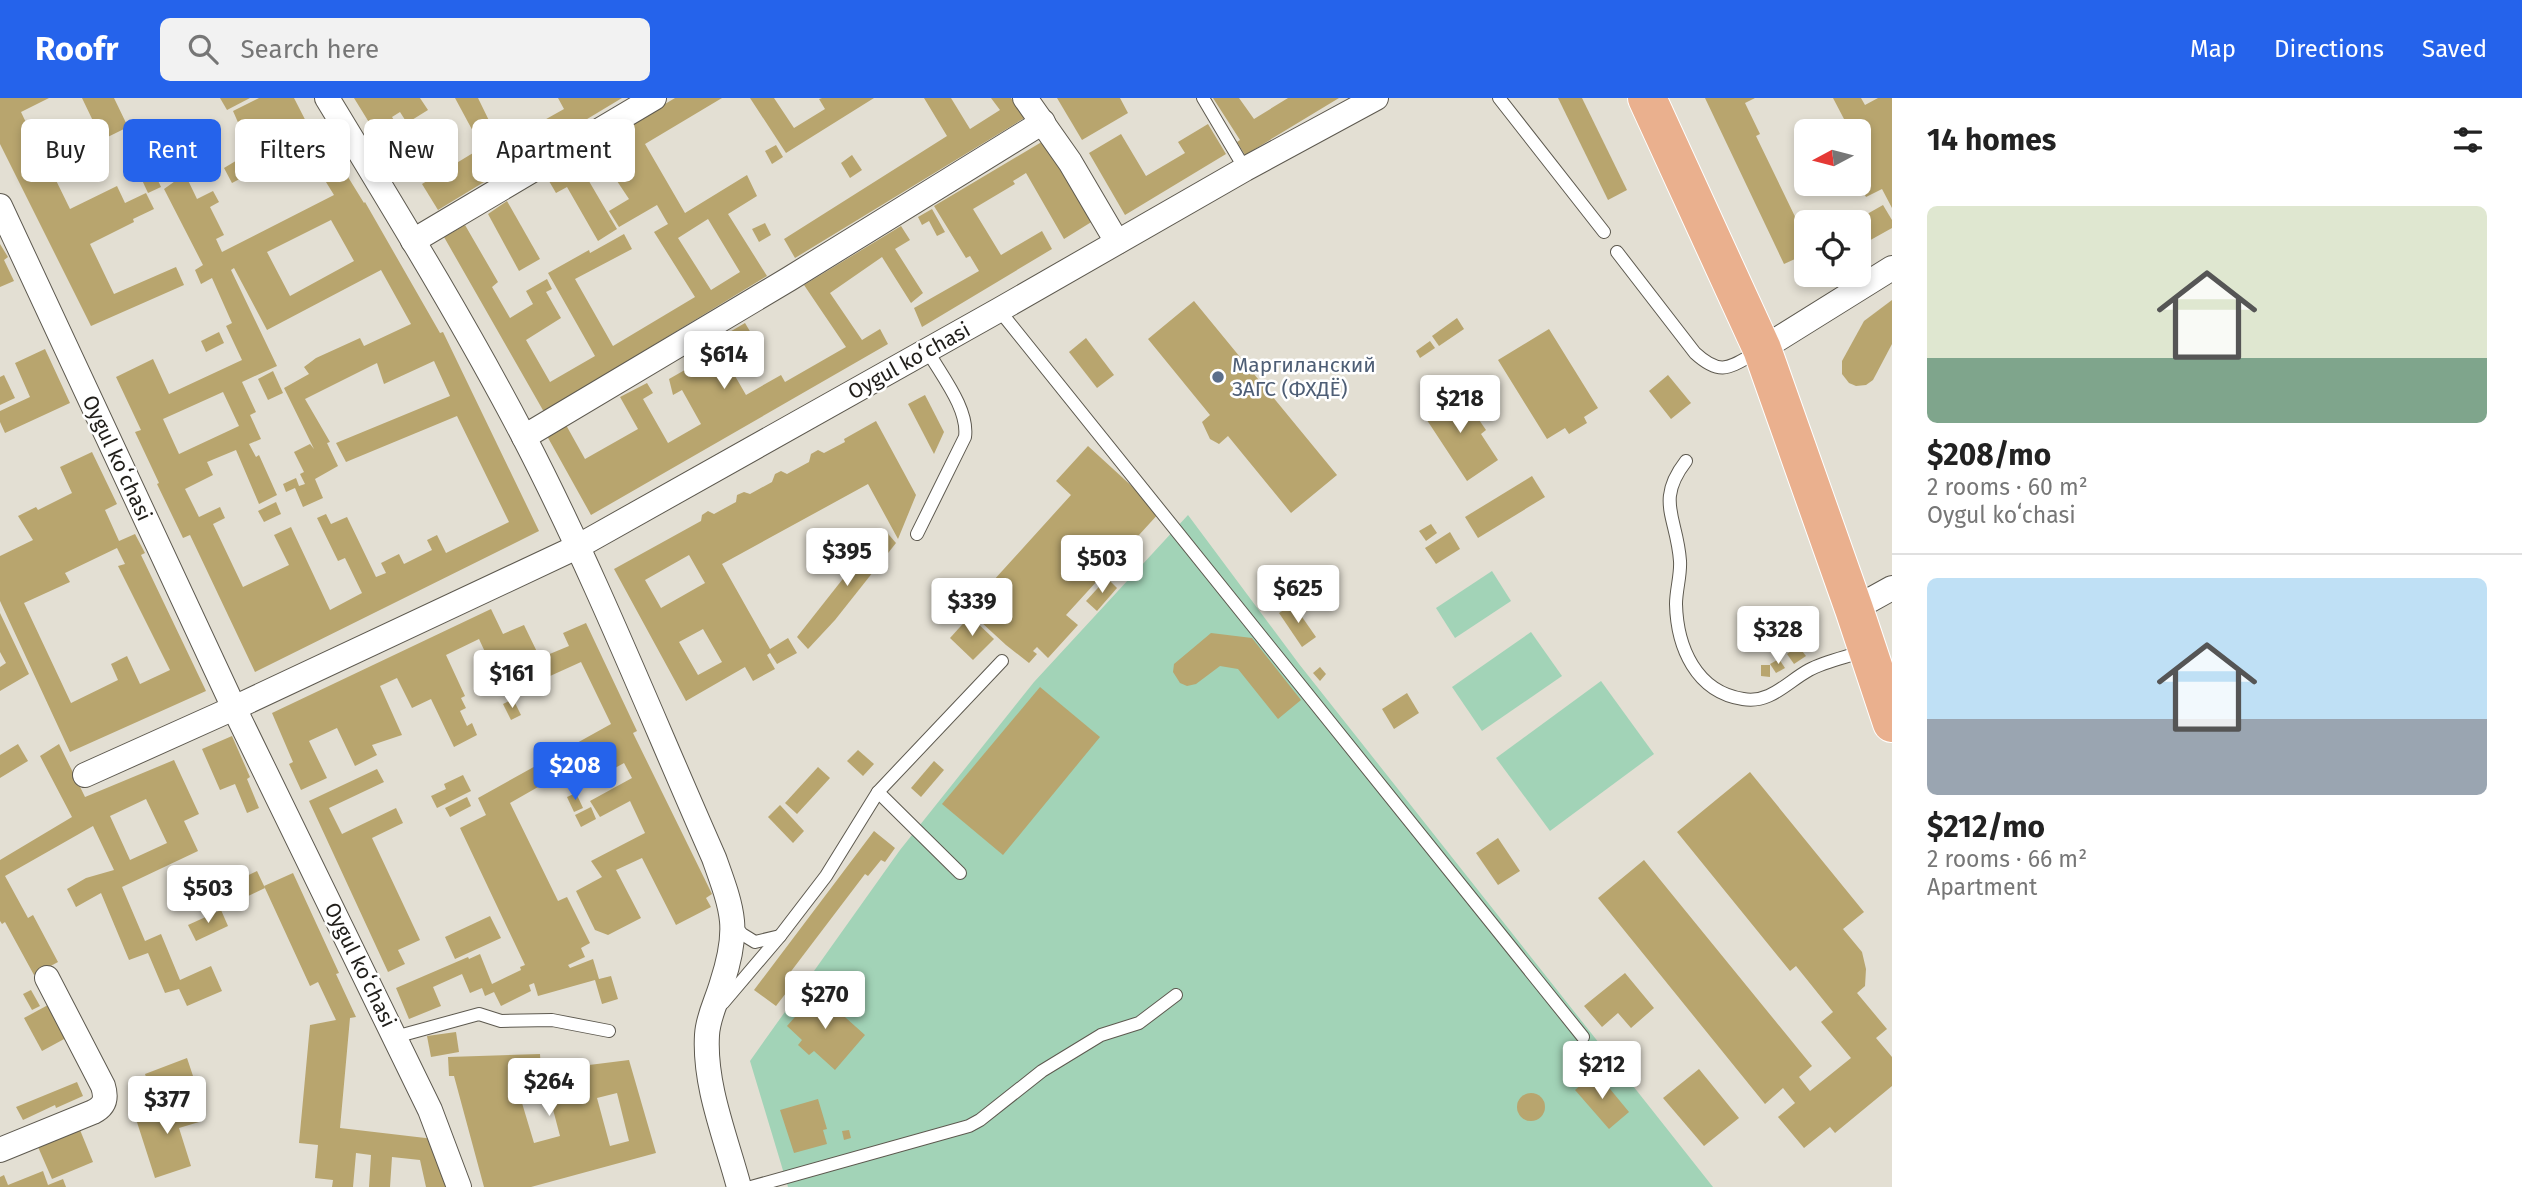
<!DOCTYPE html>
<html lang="en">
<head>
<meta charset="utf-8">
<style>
  :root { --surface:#fff; --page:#f2f2f2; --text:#222; --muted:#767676; --line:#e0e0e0; --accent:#2563eb }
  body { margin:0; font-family:"Fira Sans",sans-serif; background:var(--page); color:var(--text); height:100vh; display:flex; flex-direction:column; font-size:26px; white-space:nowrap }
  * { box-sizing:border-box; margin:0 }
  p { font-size:23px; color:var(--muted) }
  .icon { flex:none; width:38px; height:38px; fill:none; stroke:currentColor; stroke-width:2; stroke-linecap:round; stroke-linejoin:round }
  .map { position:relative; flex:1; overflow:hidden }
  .side { display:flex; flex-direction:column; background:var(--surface); width:630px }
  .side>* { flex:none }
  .hud { position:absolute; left:21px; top:21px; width:665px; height:63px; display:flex; gap:14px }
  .needle { width:46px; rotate:263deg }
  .tools { position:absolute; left:1794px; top:21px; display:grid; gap:14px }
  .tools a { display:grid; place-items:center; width:77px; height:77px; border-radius:10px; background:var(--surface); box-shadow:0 4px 10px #0003; font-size:35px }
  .price { position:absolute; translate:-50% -60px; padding:0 16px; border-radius:7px; background:#fff; color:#222; font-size:23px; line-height:46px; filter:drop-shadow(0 2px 4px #0008) }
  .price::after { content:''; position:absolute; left:50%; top:42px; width:21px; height:16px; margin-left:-10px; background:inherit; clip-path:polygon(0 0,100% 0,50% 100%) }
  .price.current { background:var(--accent); color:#fff }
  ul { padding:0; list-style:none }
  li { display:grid; align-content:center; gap:14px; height:371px; padding:0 35px }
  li+li { border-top:2px solid var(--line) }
  li span { display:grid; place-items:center; height:217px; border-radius:10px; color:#555 }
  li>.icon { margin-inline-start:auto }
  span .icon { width:126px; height:126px; fill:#fffc; stroke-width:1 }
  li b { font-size:30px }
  h2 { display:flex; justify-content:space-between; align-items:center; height:84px; padding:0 35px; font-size:30px }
  .tag { padding:0 24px; border-radius:10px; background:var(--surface); box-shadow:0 4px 10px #0003; font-size:24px; line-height:63px }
  .tag.current { background:var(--accent); color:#fff }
  header { display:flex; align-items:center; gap:42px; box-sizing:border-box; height:98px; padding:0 35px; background:var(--accent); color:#fff }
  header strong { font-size:33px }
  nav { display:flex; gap:38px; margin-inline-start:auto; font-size:24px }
  .search { width:490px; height:63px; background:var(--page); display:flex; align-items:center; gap:18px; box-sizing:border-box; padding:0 24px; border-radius:10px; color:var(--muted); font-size:26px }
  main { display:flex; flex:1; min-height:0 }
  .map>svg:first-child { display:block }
  .green { fill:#a2d3b7 }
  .building { fill:#b8a56e; fill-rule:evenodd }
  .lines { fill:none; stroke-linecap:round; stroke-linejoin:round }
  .service-casing { stroke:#5d594f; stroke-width:14 }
  .minor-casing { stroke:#5d594f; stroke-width:26 }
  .primary-casing { stroke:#fff; stroke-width:40 }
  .service { stroke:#fff; stroke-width:12 }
  .minor { stroke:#fff; stroke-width:24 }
  .primary { stroke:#eab08e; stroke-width:38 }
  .service-dot { fill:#5c6f8a; stroke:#fff; stroke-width:2.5 }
  .labels { text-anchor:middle; stroke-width:5; stroke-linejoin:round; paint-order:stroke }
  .street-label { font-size:21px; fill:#201e1a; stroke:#fff }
  .service-label { font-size:21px; fill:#4e5e75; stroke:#fff; text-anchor:start }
</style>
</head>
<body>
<header>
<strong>Roofr</strong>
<div class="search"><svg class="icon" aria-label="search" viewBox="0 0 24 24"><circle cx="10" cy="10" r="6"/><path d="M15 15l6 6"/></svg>Search here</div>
<nav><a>Map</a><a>Directions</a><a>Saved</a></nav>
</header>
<main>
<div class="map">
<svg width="1892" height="1089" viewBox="0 0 1892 1089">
  <rect width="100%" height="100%" fill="#e3dfd3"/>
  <g class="green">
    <polygon points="1188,417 1299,566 1713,1089 788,1089 750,963 900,752 1034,584"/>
    <polygon points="1492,473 1511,503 1455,540 1436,510"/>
    <polygon points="1531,534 1562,578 1482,633 1452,589"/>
    <polygon points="1601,583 1654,656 1550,733 1496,660"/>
  </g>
  <g class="building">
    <polygon points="0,0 49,0 21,14 39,52 94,25 82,0 114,0 128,29 49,68 70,111 117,88 125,105 146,95 154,111 133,121 134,124 90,146 114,196 176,169 184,187 91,228 0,46"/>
    <polygon points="220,0 250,0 227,12"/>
    <polygon points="259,0 294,0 315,41 261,68 253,53 251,54 233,13"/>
    <polygon points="354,0 420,0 428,12 407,25 400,14 392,19 418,61 399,73"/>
    <polygon points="455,0 478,0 499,43 530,25 532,29 564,11 558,0 622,0 496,76"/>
    <path d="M675,0h47l-77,46 40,69 62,-38 10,21 -29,18 39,62 -223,136 -100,-175 21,-12 33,57 -6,5 18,31 23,-14 -7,-13 21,-12 5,10 -6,3 15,26 -35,22 24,42 45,-26 -47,-83 41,-23 1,3 34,-19 8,15 -57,30 38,67 82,-49 -41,-65 14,-8 -11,-19 -38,22 -10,-16 20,-12 -22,-33 -18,10 -11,-20zM708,121l32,53 -29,18 -33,-52z"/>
    <polygon points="750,0 774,0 794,30 825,11 819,1 822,0 874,0 786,55"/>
    <polygon points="924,0 951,0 970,31 1000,12 991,0 1011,0 1026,19 795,160 784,141 947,38"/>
    <polygon points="1057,0 1120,0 1128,15 1082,42"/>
    <polygon points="1213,0 1239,0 1254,21 1288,0 1339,0 1245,57 1237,44 1240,42"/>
    <polygon points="1558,0 1582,0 1627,92 1608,102"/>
    <polygon points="1705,0 1755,0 1745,5 1760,36 1756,38 1802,133 1806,131 1806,156 1784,166"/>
    <polygon points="1833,0 1861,0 1865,7 1878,0 1892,0 1892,110 1882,91 1866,99 1858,84 1858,33 1827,33 1826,30 1844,21"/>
    <polygon points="1208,26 1226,56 1125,117 1089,55 1121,36 1146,78 1185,55 1178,44"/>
    <path d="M324,40l40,65 1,-1 75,131 3,-1 96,199 -284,141 -65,-137 -7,3 -26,-54 2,-1 -24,-51 6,-2 -25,-53 37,-18 16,35 73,-34 -16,-34 6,-3 -20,-45 -11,6 -6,-14 8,-5 -39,-76 21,-15 12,25 16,-8 6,11 -9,5 14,28 -8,4 6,13 112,-57 -29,-47zM331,122l23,41 -64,35 -23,-44zM234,170l33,62 114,-60 30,54 -47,22 -4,-8 -44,20 -12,9 5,7 -25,14 30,61 -4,-5 -16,8 10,20 -4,2 5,10 -6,2 -3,-8 -13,6 3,8 9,-4 8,19 20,-9 -8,-19 23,-13 -11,-23 3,-1 -25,-43 72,-36 7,21 50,-23 16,35 -114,47 10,19 111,-46 52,106 -63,31 -9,-18 -10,5 5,10 -28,14 -5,-10 -18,9 5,10 -10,4 -29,-60 -16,7 -5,-10 -9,4 21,43 7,-3 17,35 -32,17 -39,-83 -17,8 15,30 -46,22 -30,-63 12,-6 -5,-11 -21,10 -14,-28 28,-14 -6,-13 29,-12 23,54 18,-9 -18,-40 -3,2 -7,-13 12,-5 -11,-24 6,-3 -14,-30 35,-16 -46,-96zM223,294l16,34 -60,28 -16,-35z"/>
    <polygon points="1045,42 1093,123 1064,141 1026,75 1013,83 1015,86 973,111 1001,157 1042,133 1052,151 922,229 914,210 979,173 970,158 966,160 934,108"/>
    <polygon points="776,47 783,59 772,66 765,53"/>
    <polygon points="249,55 257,72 232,85 224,70"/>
    <polygon points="473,55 489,81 438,112 422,86"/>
    <polygon points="852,57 862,72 850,80 841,65"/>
    <polygon points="576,61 617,131 598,143 567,89 556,95 546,78"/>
    <polygon points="155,76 161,89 148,95 142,82"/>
    <polygon points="507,103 540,161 519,173 488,116"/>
    <polygon points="1883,107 1892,122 1892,130 1858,149 1858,124 1853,124"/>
    <polygon points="932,111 945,134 937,138 929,123 922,127 918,119"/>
    <polygon points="765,125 771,137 759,144 752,131"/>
    <polygon points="901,128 910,142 895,151 923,195 911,205 882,159 830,195 862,242 880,231 888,246 591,417 547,338 566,327 585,361 638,331 620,299 647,285 653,295 643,301 668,345 701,326 682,292 673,297 669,281 690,269 685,260 745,225 757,245 727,264 746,297 781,277 785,284 846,249 804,187"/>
    <polygon points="0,146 8,159 4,162 14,183 0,189"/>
    <polygon points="1892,202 1892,246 1873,282 1866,287 1856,288 1849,285 1842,276 1842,263 1864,223"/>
    <polygon points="1194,203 1337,377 1291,415 1228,338 1219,346 1210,341 1202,324 1210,317 1148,241"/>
    <polygon points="1457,220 1464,231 1439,248 1432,238"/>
    <polygon points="1549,231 1598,310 1584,319 1587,325 1569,336 1565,330 1547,341 1498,262"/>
    <polygon points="219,234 224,245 206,254 201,243"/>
    <polygon points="1086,240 1114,277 1097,290 1069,254"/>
    <polygon points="1430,243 1435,250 1420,260 1416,253"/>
    <polygon points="45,251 70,305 5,335 0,324 0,313 30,299 15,265"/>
    <polygon points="273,273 283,295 268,302 258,281"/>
    <polygon points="4,277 15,300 0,307 0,279"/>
    <polygon points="1668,277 1691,305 1671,321 1649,293"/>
    <polygon points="1452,292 1470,319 1475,316 1486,332 1481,336 1498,362 1467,383 1421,313"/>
    <polygon points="925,297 944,334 934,356 908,306"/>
    <path d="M876,323l40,74 -18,44 -30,-55 -146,80 48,85 18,-11 9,15 -20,11 -7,-11 -3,2 8,14 -22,12 -8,-14 -59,34 -72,-132 87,-48 1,-6 6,-4 6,3 22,-12 1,-7 7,-3 6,2 22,-12 3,-8 6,-3 6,3 22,-12 2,-8 7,-4 6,3 21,-11 -1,-3zM689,457l16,28 -44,25 -16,-28zM703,531l19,33 -24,13 -19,-33z"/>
    <polygon points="1088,348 1160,414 1066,517 1078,527 1048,560 1037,549 1033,553 1037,556 1029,565 1006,547 969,513 995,485 993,483 1071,397 1056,383"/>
    <path d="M92,354l25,52 -12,6 14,31 16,-7 10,19 -4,2 65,136 -136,61 -70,-151v-45l33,-16 -15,-24 18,-9 2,3 34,-17 -12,-26zM117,450l8,16 -7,2 52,104 -30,14 -13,-28 -16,8 7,16 -47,23 -47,-100 46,-21 -5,-9z"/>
    <polygon points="1532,378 1545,399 1478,440 1465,419"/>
    <polygon points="276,404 281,416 264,424 258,413"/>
    <polygon points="1431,426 1437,435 1426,443 1419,433"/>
    <polygon points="883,430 896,445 835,522 808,551 797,539"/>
    <polygon points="1450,434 1460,451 1436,466 1425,450"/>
    <polygon points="1107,480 1117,490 1097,513 1086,503"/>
    <polygon points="1293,506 1316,539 1302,549 1279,515"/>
    <polygon points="491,511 503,536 524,527 540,560 569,548 563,535 586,525 637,633 633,635 712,796 706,800 711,809 676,827 642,760 616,772 641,820 608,837 595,832 576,793 602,779 591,763 645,735 630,703 600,719 590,703 632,680 624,665 581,689 573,669 510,705 558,803 567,799 590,845 581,850 585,859 568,867 570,870 593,861 599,881 611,878 618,901 602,906 595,882 538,898 534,885 529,887 531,893 501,908 494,894 485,898 482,890 470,895 462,876 433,889 441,908 409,921 396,890 468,859 469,861 480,856 492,886 521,872 520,869 525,867 460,730 486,717 478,700 611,626 581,564 528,588 514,558 492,569 479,541 446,557 465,598 461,600 466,610 460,613 467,628 472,625 477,637 454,649 431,601 412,610 397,580 380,588 402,637 372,647 377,657 355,668 337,630 309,643 327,680 301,692 289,666 293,664 272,615"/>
    <polygon points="0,515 29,576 0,593 0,569 6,565 0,554"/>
    <polygon points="970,518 994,541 973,562 950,540"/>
    <polygon points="1211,535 1252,540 1301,602 1278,621 1238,571 1220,568 1196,586 1187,588 1180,585 1173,574 1174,566"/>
    <polygon points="1798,548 1806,558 1794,566 1787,556"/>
    <polygon points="1779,561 1785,570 1776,575 1770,566"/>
    <polygon points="1761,567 1770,567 1770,579 1761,578"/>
    <polygon points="502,569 510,588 498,594 489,575"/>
    <polygon points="1320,569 1326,576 1320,583 1313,575"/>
    <polygon points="1040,589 1100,639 1003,757 942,706"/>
    <polygon points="1407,595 1419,615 1394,631 1382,611"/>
    <polygon points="513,601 521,617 511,622 503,606"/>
    <polygon points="232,638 250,679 247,681 259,710 247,715 235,686 220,692 202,651"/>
    <polygon points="18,646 28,663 0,680 0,657"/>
    <path d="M59,646l26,53 89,-37 25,54 -15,7 14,30 -76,36 23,54 16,-7 19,46 31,-14 11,25 -35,15 -8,-17 -14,4 -17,-40 -19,7 -28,-67 -25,14 -9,-18 19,-11 28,-8 -21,-44 -88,50 23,42 5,-3 25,47 -24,13 -29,-53 -3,2 -2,-3v-61l72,-43 -32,-61zM146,701l21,44 -37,17 -20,-44z"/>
    <polygon points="858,652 874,666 863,678 847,663"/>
    <polygon points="934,663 944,672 921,699 911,690"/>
    <polygon points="818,669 830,680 797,716 785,705"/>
    <polygon points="377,671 384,684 329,710 342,736 396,710 403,725 372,740 420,842 398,852 405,866 388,874 309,703"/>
    <polygon points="1750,674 1864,814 1843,831 1862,854 1866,871 1865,888 1857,895 1887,931 1876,940 1892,959 1892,988 1835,1035 1830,1029 1804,1050 1778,1019 1795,1005 1783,990 1765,1006 1598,800 1644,762 1812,968 1799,979 1810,993 1851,960 1821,924 1833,914 1796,868 1790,873 1677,734"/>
    <polygon points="463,677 471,693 437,710 431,698 446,691 444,686"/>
    <polygon points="576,695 583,710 574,714 567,699"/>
    <polygon points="467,699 471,708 450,719 445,710"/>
    <polygon points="780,707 804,733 793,745 768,719"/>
    <polygon points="591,709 596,721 581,729 575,717"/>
    <polygon points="874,733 895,750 885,764 881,762 868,778 865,776 789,876 796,882 776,908 754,892"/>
    <polygon points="1498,740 1520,773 1498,787 1476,755"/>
    <polygon points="257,773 265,790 238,803 236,799 217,808 211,795"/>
    <polygon points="293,775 339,875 336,876 356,919 350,920 340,1030 434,1041 448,1089 426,1089 420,1062 392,1059 390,1089 369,1089 371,1057 356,1055 353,1089 332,1089 333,1082 315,1080 318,1047 299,1045 310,927 336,922 318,884 310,888 264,788"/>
    <polygon points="221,812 228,828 196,843 188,827"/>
    <polygon points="490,818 501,840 455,861 445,839"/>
    <polygon points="1625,875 1654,910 1631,930 1618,915 1602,929 1584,908"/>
    <polygon points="31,892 40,908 32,912 23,896"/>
    <polygon points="817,894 865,937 835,972 814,953 809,957 798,947 802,942 787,928"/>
    <polygon points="48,907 66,940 42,953 24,920"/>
    <polygon points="456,934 459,954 431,959 427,938"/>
    <path d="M540,956l1,17 88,-11 27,93 -125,34h-47l-30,-111h-5l-1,-19zM617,995l12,48 -19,5 -13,-48zM550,1000l10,38 -26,7 -12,-40z"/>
    <polygon points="187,960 194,981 152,997 145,976"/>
    <polygon points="1699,971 1739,1020 1704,1048 1663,1000"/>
    <polygon points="1596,974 1629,1014 1609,1031 1575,992"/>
    <polygon points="77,984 83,998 56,1010 55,1007 23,1022 16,1009"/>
    <circle cx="1531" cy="1009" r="14"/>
    <polygon points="191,999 199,1024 179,1030 191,1068 155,1080 135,1018"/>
    <polygon points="818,1001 827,1031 823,1032 827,1046 794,1055 780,1012"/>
    <polygon points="80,1032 93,1064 52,1081 38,1049"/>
    <polygon points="849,1032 851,1040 844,1042 842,1033"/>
    <polygon points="43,1073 48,1087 63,1081 66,1089 0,1089 0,1079 4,1077 8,1087"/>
  </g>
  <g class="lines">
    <defs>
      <g id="service">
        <polyline points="1203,0 1245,71"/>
        <polyline points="1499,0 1604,134"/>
        <path d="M1617,154l78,101c26,24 35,14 62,-1"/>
        <polyline points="999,212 1583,939"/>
        <path d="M1686,363c-31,40 -9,56 -6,100 1,14 -4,29 -4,43 1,43 20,88 67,95 27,5 44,-17 66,-29 16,-9 38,-13 55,-19"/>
        <path d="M917,436l48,-97c4,-28 -24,-62 -38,-87"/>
        <polyline points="878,694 960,775"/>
        <polyline points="735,828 742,836 755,844 780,838"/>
        <polyline points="723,905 780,838 826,778 878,694 1002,563"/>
        <polyline points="395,939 479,916 501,923 552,922 609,933"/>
        <polyline points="751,1089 969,1028 980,1022 1042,973 1101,937 1139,925 1176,897"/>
      </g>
      <g id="minor">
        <path d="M327,0c68,112 137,224 197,339 71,137 128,281 190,421 19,53 26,70 8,125 -5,18 -14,33 -15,52 -3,51 19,103 32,152"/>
        <polyline points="1025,0 1070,64 1117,144"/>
        <polyline points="0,108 234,610 430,1012 459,1089"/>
        <polyline points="413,143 654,0"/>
        <polyline points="1762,251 1892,170"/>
        <polyline points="524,339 789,181 1043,24"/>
        <polyline points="1854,511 1892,490"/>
        <polyline points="85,677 234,610 577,449 999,212 1245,71 1376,0"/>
        <path d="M0,1052l93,-38c12,-6 14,-13 10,-26l-56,-108"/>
      </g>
      <polyline id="primary" points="1647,0 1762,251 1854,511 1892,625"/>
    </defs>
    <use href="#service" class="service-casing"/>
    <use href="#minor" class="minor-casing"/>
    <use href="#primary" class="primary-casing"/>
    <use href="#service" class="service"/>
    <use href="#minor" class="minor"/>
    <use href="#primary" class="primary"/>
  </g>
  <circle class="service-dot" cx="1218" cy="279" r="7"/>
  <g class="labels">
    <g class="street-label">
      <text transform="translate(909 263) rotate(-29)" y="7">Oygul koʻchasi</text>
      <text transform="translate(117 360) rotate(65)" y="7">Oygul koʻchasi</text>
      <text transform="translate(360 867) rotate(64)" y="7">Oygul koʻchasi</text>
    </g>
    <g class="service-label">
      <text x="1232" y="274">Маргиланский<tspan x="1232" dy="24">ЗАГС (ФХДЁ)</tspan></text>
    </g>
  </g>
</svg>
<div class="tools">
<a><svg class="needle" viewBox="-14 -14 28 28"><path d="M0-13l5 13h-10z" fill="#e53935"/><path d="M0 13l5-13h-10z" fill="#767676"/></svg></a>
<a><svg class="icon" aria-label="locate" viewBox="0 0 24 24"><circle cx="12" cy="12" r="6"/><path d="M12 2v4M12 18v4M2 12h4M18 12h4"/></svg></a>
</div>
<b class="price" style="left:724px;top:293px">$614</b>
<b class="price" style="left:1460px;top:337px">$218</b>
<b class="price" style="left:847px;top:490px">$395</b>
<b class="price" style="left:1102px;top:497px">$503</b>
<b class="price" style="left:1298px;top:527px">$625</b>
<b class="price" style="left:972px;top:540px">$339</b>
<b class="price" style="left:1778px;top:568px">$328</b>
<b class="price" style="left:512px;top:612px">$161</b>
<b class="price current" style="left:575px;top:704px">$208</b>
<b class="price" style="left:208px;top:827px">$503</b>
<b class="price" style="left:825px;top:933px">$270</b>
<b class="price" style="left:1602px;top:1003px">$212</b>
<b class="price" style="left:549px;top:1020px">$264</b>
<b class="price" style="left:167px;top:1038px">$377</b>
<div class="hud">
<a class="tag">Buy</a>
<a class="tag current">Rent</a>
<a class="tag">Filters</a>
<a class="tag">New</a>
<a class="tag">Apartment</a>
</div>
</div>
<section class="side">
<h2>14 homes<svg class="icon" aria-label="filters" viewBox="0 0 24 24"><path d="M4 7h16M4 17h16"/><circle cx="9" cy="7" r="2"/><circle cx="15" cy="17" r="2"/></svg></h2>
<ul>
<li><span style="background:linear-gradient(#dfe7d0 70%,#7fa58c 0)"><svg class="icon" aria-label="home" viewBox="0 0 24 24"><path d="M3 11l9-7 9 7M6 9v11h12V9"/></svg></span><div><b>$208/mo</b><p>2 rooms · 60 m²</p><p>Oygul koʻchasi</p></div></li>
<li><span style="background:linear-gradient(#bfe0f5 65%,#9aa5b1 0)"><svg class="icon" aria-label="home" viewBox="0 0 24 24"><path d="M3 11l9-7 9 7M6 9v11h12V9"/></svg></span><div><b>$212/mo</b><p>2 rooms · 66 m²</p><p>Apartment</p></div></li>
</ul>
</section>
</main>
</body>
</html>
